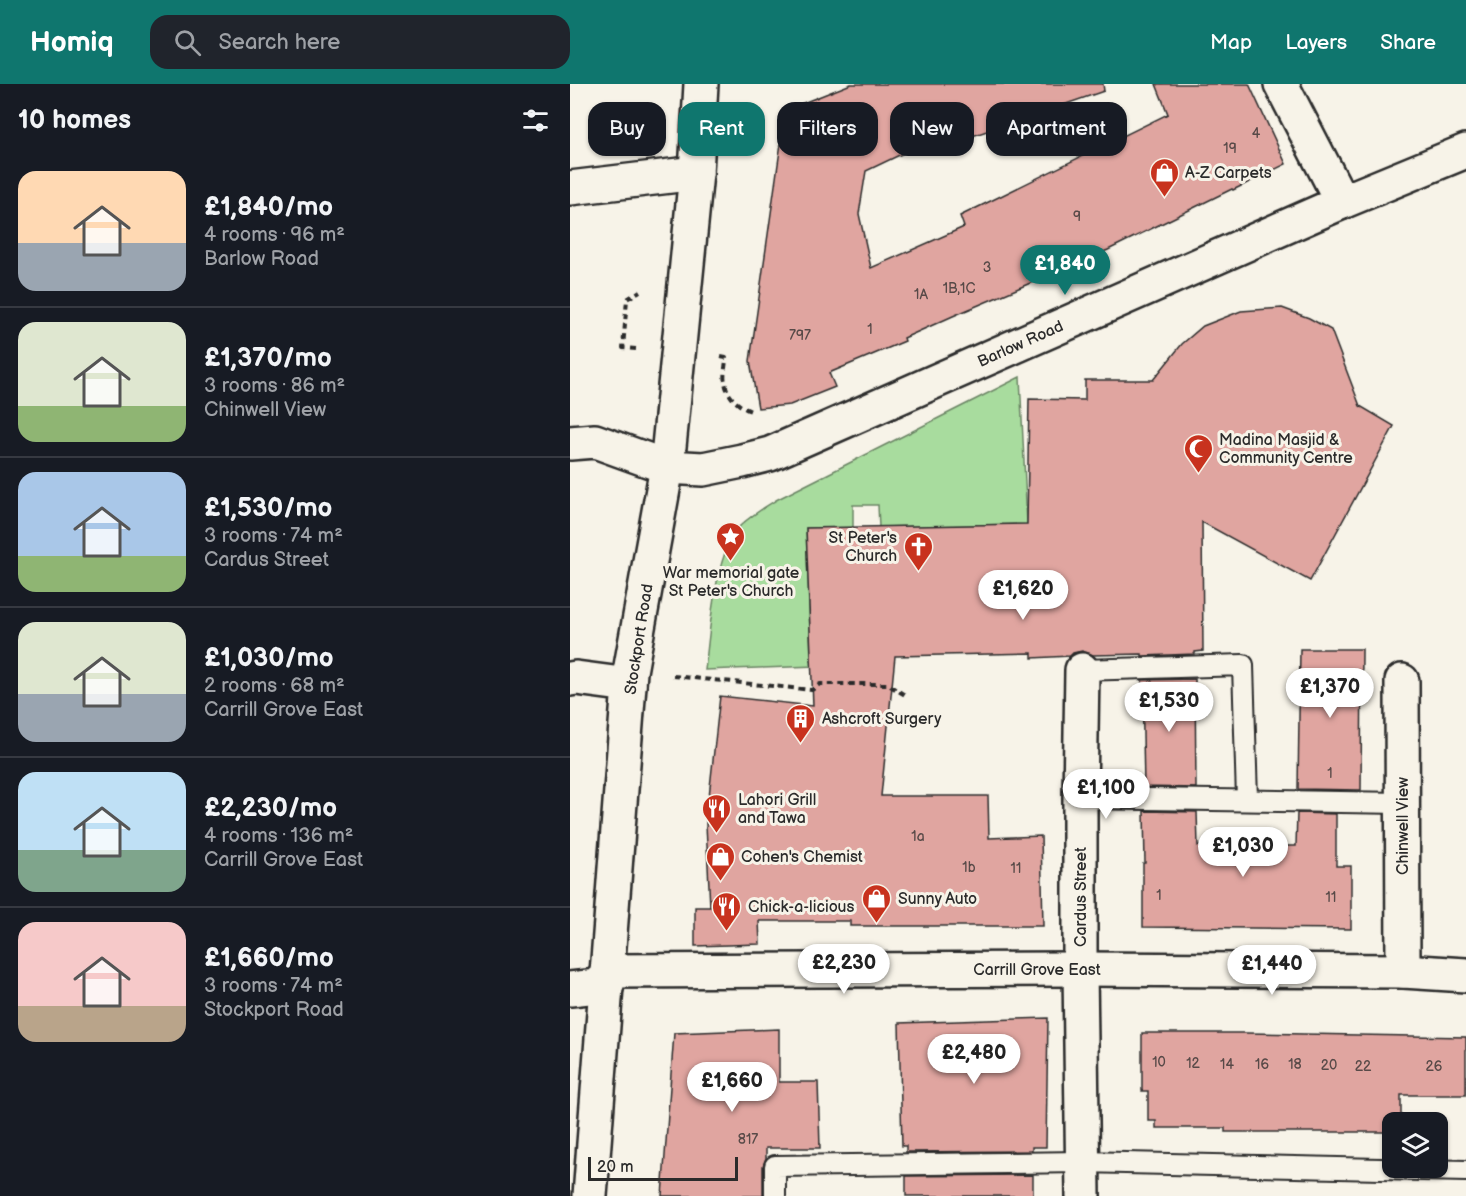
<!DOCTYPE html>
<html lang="en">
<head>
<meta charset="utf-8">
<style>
  :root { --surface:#171b24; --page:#20242c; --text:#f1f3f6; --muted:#9ea1a6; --line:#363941; --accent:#0f766e }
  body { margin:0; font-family:"Balsamiq Sans",sans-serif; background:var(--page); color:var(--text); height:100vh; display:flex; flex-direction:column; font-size:22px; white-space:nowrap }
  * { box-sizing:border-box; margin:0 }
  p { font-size:20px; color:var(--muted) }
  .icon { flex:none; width:33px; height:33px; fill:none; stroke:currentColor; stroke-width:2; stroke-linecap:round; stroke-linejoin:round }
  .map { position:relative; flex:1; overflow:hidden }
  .drawer { display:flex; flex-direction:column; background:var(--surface); width:570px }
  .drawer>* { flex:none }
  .hud { position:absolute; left:18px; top:18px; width:570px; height:54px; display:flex; gap:12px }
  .controls { position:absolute; left:812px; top:1028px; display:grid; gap:12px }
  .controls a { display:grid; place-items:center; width:66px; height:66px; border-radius:12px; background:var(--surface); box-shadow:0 2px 4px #0004; font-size:30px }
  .scale { position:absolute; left:18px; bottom:15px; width:150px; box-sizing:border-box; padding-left:6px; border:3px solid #2b2b2b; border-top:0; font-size:16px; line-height:21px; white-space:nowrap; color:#2b2b2b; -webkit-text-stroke:4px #f7f3e8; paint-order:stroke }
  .price { position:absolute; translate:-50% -51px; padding:0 14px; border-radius:21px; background:#fff; color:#222; font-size:20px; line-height:39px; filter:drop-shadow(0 2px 3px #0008) }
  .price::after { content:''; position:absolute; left:50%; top:36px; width:18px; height:14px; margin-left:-9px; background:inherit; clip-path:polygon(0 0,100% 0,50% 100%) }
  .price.active { background:var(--accent); color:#fff }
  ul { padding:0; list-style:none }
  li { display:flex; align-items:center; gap:18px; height:150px; padding:0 18px }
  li+li { border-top:2px solid var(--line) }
  li span { display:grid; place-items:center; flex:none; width:168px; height:120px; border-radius:18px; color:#555 }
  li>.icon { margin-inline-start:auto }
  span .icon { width:72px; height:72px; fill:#fffc; stroke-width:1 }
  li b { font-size:26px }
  h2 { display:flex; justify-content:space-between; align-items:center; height:72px; padding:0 18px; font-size:26px }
  .tag { padding:0 21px; border-radius:18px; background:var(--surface); box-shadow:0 2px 4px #0004; font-size:21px; line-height:54px }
  .tag.active { background:var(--accent); color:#fff }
  header { display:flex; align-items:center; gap:36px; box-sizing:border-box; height:84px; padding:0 30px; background:var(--accent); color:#fff }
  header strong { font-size:28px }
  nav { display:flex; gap:33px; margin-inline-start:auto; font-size:21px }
  .search { width:420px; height:54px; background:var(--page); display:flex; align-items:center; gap:15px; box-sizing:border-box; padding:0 21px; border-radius:18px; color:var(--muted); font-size:22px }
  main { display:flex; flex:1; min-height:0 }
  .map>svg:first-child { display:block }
  .green { fill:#a8dc9e; stroke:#6a8464; stroke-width:1.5 }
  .building { fill:#e0a5a0; stroke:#2b2b2b; stroke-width:1.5 }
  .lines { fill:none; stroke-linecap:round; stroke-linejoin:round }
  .lane-casing { stroke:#2b2b2b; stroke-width:24 }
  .street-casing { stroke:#2b2b2b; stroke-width:38 }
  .highway-casing { stroke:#2b2b2b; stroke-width:38 }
  .path { stroke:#2b2b2b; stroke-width:4; stroke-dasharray:6 4.5; stroke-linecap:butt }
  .lane { stroke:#f7f3e8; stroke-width:20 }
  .street { stroke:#f7f3e8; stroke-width:33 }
  .highway { stroke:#f7f3e8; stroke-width:33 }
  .labels { text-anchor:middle; stroke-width:6; stroke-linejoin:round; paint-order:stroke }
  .number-label { font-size:14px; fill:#584a48 }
  .poi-label { font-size:16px; fill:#2b2b2b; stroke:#f7f3e8; text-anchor:start }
  .street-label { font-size:16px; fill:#2b2b2b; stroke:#f7f3e8 }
</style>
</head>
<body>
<header>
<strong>Homiq</strong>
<div class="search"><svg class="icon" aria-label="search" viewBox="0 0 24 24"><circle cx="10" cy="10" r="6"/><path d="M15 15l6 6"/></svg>Search here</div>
<nav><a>Map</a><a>Layers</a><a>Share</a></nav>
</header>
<main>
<section class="drawer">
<h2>10 homes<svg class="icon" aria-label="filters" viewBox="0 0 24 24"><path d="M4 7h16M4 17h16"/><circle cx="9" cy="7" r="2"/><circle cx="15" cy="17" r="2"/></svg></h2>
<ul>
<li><span style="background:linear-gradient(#ffd9b3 60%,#9aa5b1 0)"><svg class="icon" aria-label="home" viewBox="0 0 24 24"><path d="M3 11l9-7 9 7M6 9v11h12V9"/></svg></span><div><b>£1,840/mo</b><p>4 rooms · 96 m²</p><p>Barlow Road</p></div></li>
<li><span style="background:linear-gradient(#dfe7d0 70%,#8fb573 0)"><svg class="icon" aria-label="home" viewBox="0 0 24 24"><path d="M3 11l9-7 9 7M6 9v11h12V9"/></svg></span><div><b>£1,370/mo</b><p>3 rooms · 86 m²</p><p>Chinwell View</p></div></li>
<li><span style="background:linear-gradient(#a9c7e8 70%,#8fb573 0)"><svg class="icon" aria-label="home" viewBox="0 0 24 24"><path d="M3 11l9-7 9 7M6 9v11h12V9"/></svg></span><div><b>£1,530/mo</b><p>3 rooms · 74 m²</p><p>Cardus Street</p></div></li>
<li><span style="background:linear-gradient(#dfe7d0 60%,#9aa5b1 0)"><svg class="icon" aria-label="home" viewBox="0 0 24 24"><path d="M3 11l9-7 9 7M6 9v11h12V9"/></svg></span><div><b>£1,030/mo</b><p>2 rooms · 68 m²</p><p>Carrill Grove East</p></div></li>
<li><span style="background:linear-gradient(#bfe0f5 65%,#7fa58c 0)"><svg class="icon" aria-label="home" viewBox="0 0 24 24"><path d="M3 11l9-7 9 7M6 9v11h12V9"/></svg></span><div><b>£2,230/mo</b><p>4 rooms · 136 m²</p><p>Carrill Grove East</p></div></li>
<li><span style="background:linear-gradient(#f6c9c9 70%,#b9a48a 0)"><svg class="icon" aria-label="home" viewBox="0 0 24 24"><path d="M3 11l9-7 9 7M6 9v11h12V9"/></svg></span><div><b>£1,660/mo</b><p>3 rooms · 74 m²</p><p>Stockport Road</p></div></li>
</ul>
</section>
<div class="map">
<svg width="896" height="1112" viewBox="0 0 896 1112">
  <rect width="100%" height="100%" fill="#f7f3e8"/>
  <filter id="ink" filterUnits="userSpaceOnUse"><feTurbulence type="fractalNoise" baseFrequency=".0167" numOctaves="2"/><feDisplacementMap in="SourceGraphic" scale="12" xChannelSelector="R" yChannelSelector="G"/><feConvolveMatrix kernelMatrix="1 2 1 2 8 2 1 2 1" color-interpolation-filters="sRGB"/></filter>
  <g filter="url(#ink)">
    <path class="green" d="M450,293l7,147 -148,3 -1,-22h-25v23h-47l5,132 5,6 -111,4c5,-38 9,-116 35,-144 11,-11 25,-19 38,-27z"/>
    <g class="building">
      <polygon points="281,0 533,0 534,7 367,64 363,55 296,87 289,130 301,184 394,143 390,132 598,30 586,0 679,0 716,80 663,106 662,105 538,166 383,232 334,254 335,257 259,289 265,303 220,321 188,324 180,277 214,38 228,21"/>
      <polygon points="712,224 739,234 761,246 790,322 824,342 740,497 632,438 633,567 625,568 625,570 572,572 572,570 523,571 512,567 503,569 500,572 462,574 462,569 325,572 311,712 418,712 419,754 471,752 473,842 280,842 280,837 189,837 190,860 125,862 125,823 140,823 136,740 150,612 243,622 236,444 457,440 459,315 515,316 515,296 583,296 612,260 633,242 671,227"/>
      <polygon points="730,565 792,565 791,706 728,705"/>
      <polygon points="625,595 626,704 574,703 572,596"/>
      <polygon points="574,727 627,728 628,762 726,762 727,729 766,730 766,782 781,782 781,845 573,843 573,779 575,779"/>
      <polygon points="478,934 476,1063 462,1063 462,1067 336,1068 336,1062 332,1062 329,939"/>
      <polygon points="209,945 209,998 248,998 250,1064 196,1064 196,1074 193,1082 193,1112 92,1112 104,949"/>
      <polygon points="572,949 675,949 896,953 896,1011 831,1011 831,1038 822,1038 822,1048 655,1048 655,1044 586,1044 586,1037 578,1037 578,1007 572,1007"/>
      <polygon points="463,1091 463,1112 336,1112 336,1092"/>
    </g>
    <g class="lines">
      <defs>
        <g id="lane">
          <polyline points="512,586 673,581 677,716"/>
          <polyline points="510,714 832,719"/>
          <polyline points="205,1112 205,1082 512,1078 896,1087"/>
        </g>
        <g id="street">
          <polyline points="711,0 772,118"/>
          <polyline points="0,104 126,89"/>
          <polyline points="0,359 25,357 97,383 133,385 172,377 200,370 772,118 896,67"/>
          <polyline points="512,586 510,714 510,885 513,1112"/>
          <polyline points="0,595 6,594 59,601"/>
          <polyline points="832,597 833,887"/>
          <polyline points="37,887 510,885 833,887 896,891"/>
          <polyline points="0,905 37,901"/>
        </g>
        <polyline id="highway" points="20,1112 60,588 97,383 126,89 131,0"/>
      </defs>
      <use href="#lane" class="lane-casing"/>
      <use href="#street" class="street-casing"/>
      <use href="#highway" class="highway-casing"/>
      <g class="path">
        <polyline points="66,265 53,264 57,215 70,207"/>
        <path d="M151,273l5,1c0,7 -3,17 -1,24 2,15 15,26 29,30"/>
        <polyline points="103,592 242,606 250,600 317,600 335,611"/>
      </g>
      <use href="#lane" class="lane"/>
      <use href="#street" class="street"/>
      <use href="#highway" class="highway"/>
    </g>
  </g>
  <defs>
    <symbol id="shop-pin" viewBox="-11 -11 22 30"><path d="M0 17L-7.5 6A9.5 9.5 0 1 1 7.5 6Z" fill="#c8321e" stroke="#f7f3e8"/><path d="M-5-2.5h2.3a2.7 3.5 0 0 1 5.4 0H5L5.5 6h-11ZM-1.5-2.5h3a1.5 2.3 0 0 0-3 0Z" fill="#fff"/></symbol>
    <symbol id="mosque-pin" viewBox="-11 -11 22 30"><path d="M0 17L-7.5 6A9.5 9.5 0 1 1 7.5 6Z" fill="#c8321e" stroke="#f7f3e8"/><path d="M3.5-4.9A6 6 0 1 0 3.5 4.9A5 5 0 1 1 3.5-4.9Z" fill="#fff"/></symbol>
    <symbol id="sight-pin" viewBox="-11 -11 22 30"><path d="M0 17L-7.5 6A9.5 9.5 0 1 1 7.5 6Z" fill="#c8321e" stroke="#f7f3e8"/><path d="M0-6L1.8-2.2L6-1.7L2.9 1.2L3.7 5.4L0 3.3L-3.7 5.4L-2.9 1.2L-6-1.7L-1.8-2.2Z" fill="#fff"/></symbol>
    <symbol id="church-pin" viewBox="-11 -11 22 30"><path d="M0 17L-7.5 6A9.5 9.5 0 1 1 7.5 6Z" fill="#c8321e" stroke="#f7f3e8"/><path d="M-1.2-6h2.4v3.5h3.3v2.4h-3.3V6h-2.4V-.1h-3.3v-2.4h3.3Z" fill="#fff"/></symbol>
    <symbol id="building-pin" viewBox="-11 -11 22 30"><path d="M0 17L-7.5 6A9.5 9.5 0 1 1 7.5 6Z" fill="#c8321e" stroke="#f7f3e8"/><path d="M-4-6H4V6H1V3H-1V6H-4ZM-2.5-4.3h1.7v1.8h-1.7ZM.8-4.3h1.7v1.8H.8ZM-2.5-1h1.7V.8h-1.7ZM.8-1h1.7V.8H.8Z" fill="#fff"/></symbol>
    <symbol id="restaurant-pin" viewBox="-11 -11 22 30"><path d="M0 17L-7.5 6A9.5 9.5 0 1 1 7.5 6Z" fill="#c8321e" stroke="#f7f3e8"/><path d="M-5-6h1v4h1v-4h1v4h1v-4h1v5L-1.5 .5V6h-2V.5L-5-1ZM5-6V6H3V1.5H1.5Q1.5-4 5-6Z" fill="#fff"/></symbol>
  </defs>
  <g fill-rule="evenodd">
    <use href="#shop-pin" x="578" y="72" width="33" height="45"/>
    <use href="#mosque-pin" x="612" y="348" width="33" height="45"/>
    <use href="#sight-pin" x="144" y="436" width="33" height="45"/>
    <use href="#church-pin" x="332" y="446" width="33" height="45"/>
    <use href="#building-pin" x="214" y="618" width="33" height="45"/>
    <use href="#restaurant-pin" x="130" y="708" width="33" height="45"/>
    <use href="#shop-pin" x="134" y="756" width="33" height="45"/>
    <use href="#shop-pin" x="290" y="798" width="33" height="45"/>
    <use href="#restaurant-pin" x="140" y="806" width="33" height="45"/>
  </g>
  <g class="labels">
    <g class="number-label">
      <text x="686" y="54">4</text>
      <text x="660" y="69">19</text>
      <text x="507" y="137">9</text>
      <text x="417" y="188">3</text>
      <text x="389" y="209">1B,1C</text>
      <text x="351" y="215">1A</text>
      <text x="300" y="250">1</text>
      <text x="230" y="256">797</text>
      <text x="760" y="694">1</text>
      <text x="348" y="757">1a</text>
      <text x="399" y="788">1b</text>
      <text x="446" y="789">11</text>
      <text x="589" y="816">1</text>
      <text x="761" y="818">11</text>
      <text x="589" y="983">10</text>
      <text x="623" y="984">12</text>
      <text x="657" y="985">14</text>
      <text x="692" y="985">16</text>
      <text x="725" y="985">18</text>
      <text x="759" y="986">20</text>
      <text x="793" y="987">22</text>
      <text x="864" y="987">26</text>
      <text x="178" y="1060">817</text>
    </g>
    <g class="poi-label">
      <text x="615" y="94">A-Z Carpets</text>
      <text x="649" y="361">Madina Masjid &amp;<tspan x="649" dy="18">Community Centre</tspan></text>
      <text x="327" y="459" text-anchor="end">St Peter's<tspan x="327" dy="18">Church</tspan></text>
      <text x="161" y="494" text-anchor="middle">War memorial gate<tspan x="161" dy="18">St Peter's Church</tspan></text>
      <text x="252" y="640">Ashcroft Surgery</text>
      <text x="168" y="721">Lahori Grill<tspan x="168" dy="18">and Tawa</tspan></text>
      <text x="171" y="778">Cohen's Chemist</text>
      <text x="328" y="820">Sunny Auto</text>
      <text x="178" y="828">Chick-a-licious</text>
    </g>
    <g class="street-label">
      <text transform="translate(450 259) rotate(-24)" y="6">Barlow Road</text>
      <text transform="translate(68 555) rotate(-81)" y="6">Stockport Road</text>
      <text transform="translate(832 742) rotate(-90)" y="6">Chinwell View</text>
      <text transform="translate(510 813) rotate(-90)" y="6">Cardus Street</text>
      <text x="467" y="891">Carrill Grove East</text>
    </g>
  </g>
</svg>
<div class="controls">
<a><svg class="icon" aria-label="layers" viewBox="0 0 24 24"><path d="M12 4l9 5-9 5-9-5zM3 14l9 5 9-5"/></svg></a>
</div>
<div class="scale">20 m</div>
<b class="price active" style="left:495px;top:212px">£1,840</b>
<b class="price" style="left:453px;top:537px">£1,620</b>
<b class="price" style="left:760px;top:635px">£1,370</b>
<b class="price" style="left:599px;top:649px">£1,530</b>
<b class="price" style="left:536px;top:736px">£1,100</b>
<b class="price" style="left:673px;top:794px">£1,030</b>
<b class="price" style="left:274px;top:911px">£2,230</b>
<b class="price" style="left:702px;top:912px">£1,440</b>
<b class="price" style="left:404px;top:1001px">£2,480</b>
<b class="price" style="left:162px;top:1029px">£1,660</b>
<div class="hud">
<a class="tag">Buy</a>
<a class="tag active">Rent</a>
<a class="tag">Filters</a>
<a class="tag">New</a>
<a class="tag">Apartment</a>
</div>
</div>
</main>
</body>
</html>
